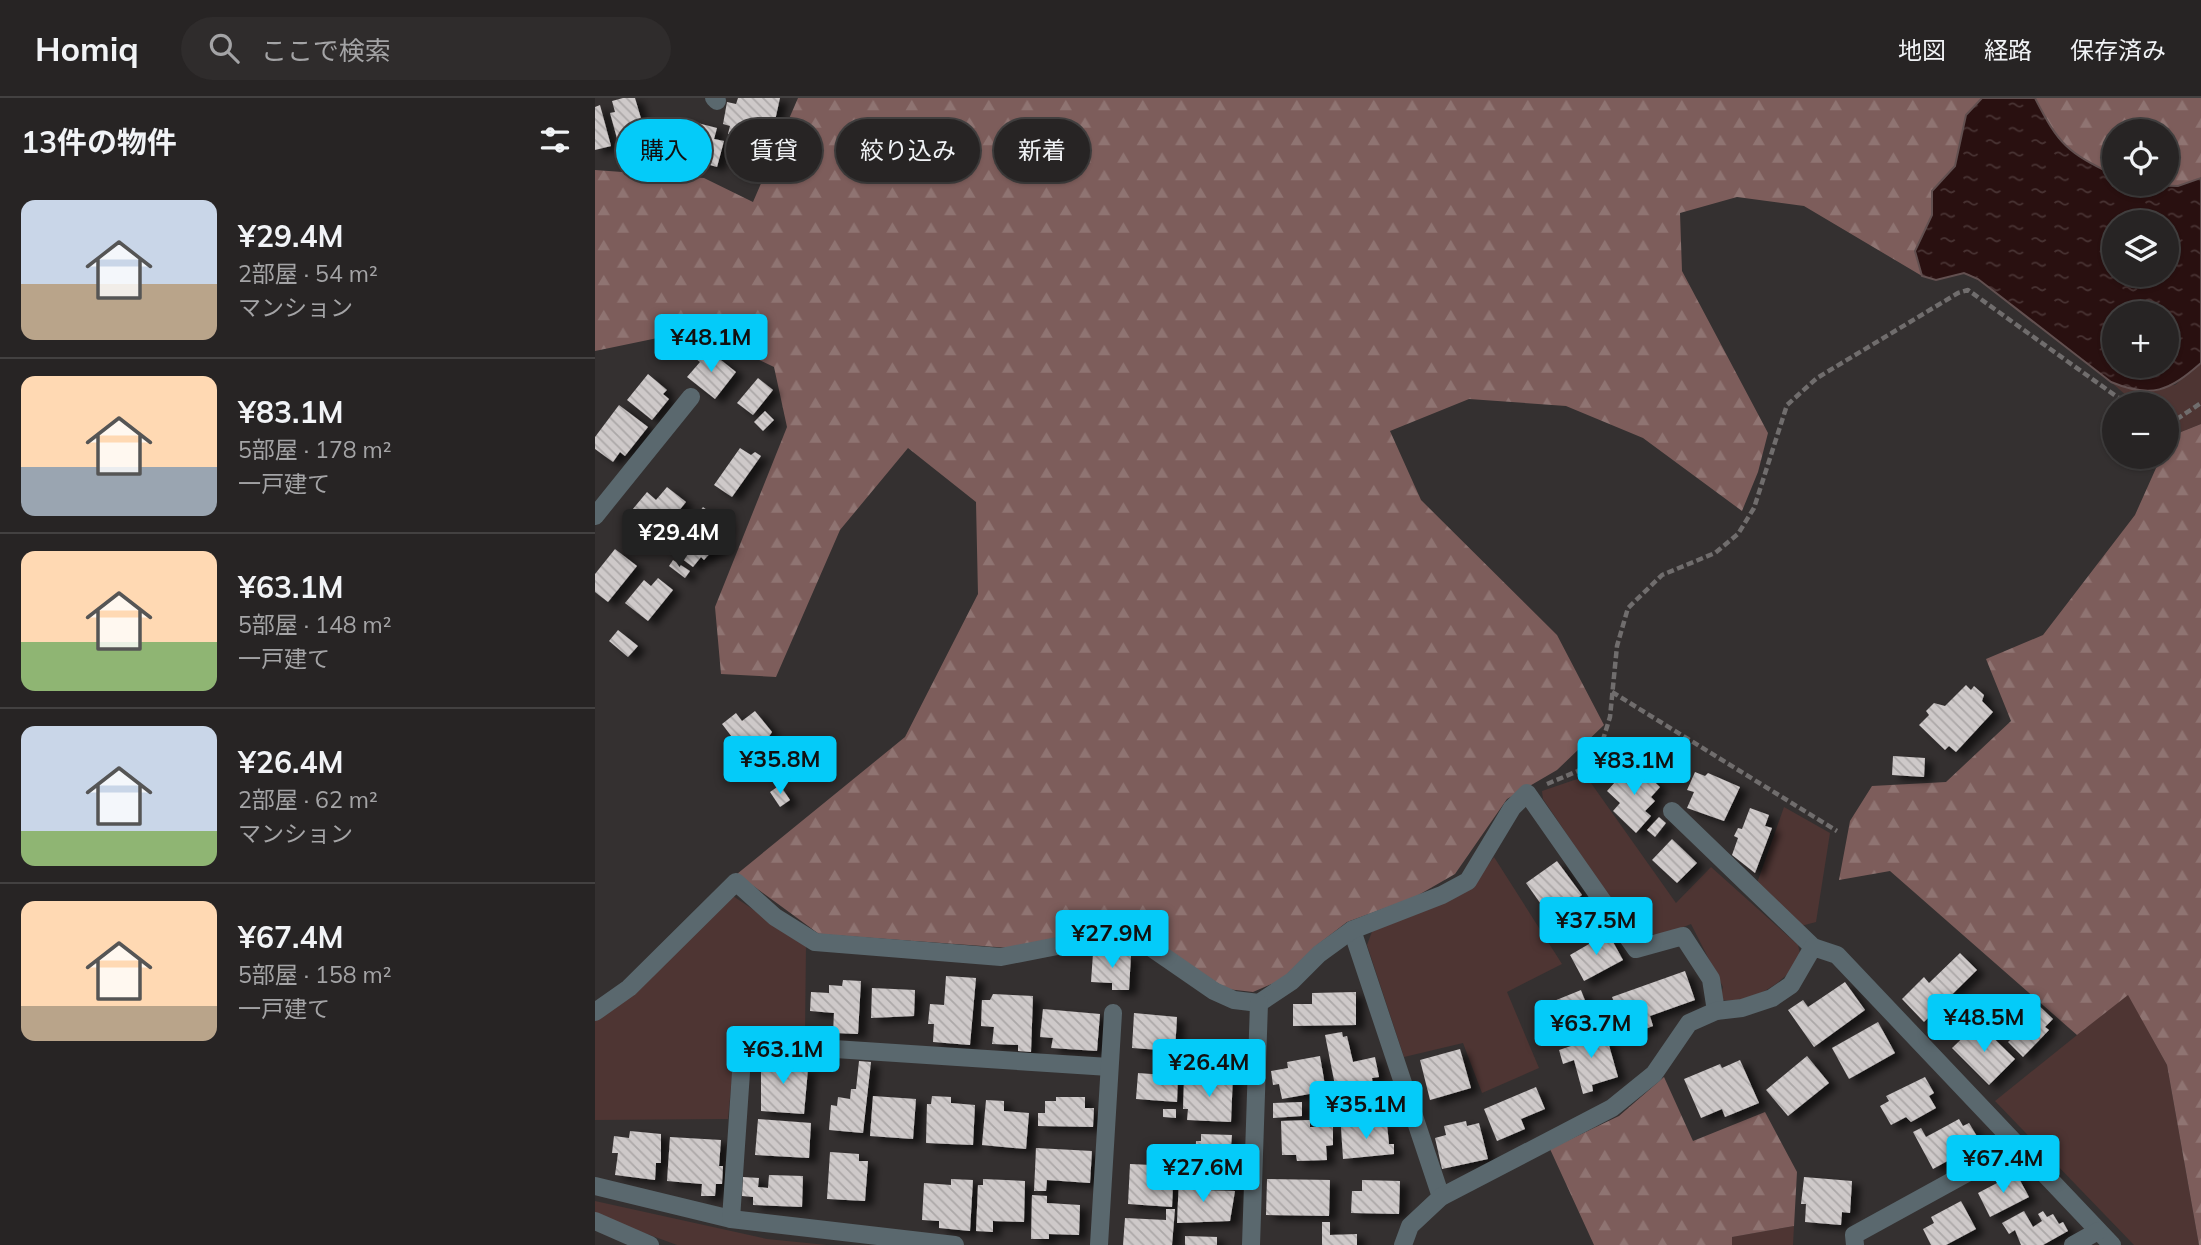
<!DOCTYPE html>
<html lang="ja">
<head>
<meta charset="utf-8">
<style>
  :root { --surface:#272424; --page:#2f2c2c; --text:#f1f3f6; --muted:#a4a4a6; --line:#434141; --accent:#04cbf9 }
  body { margin:0; font-family:Mulish,"Noto Sans JP",sans-serif; background:var(--page); color:var(--text); height:100vh; display:flex; flex-direction:column; font-size:26px; white-space:nowrap }
  * { box-sizing:border-box; margin:0 }
  p { font-size:23px; color:var(--muted) }
  .icon { flex:none; width:38px; height:38px; fill:none; stroke:currentColor; stroke-width:2; stroke-linecap:round; stroke-linejoin:round }
  .map { position:relative; flex:1; overflow:hidden }
  .sheet { display:flex; flex-direction:column; background:var(--surface); width:595px }
  .sheet>* { flex:none }
  .top-card { position:absolute; left:21px; top:21px; width:665px; height:63px; display:flex; gap:14px }
  .tools { position:absolute; left:1507px; top:21px; display:grid; gap:14px }
  .tools a { display:grid; place-items:center; width:77px; height:77px; border-radius:50%; background:var(--surface); box-shadow:0 2px 5px #0004,0 0 0 2px var(--line); font-size:35px }
  .price { position:absolute; translate:-50% -60px; padding:0 16px; border-radius:7px; background:var(--accent); color:#111; font-size:23px; line-height:46px; filter:drop-shadow(0 2px 4px #0008) }
  .price::after { content:''; position:absolute; left:50%; top:42px; width:21px; height:16px; margin-left:-10px; background:inherit; clip-path:polygon(0 0,100% 0,50% 100%) }
  .price.on { background:#222; color:#fff }
  ul { padding:0; list-style:none }
  li { display:flex; align-items:center; gap:21px; height:175px; padding:0 21px }
  li+li { border-top:2px solid var(--line) }
  li span { display:grid; place-items:center; flex:none; width:196px; height:140px; border-radius:14px; color:#555 }
  li>.icon { margin-inline-start:auto }
  span .icon { width:84px; height:84px; fill:#fffc; stroke-width:1 }
  li b { font-size:30px }
  h2 { display:flex; justify-content:space-between; align-items:center; height:84px; padding:0 21px; font-size:30px }
  .pill { padding:0 24px; border-radius:32px; background:var(--surface); box-shadow:0 2px 5px #0004,0 0 0 2px var(--line); font-size:24px; line-height:63px }
  .pill.on { background:var(--accent); color:#111 }
  header { display:flex; align-items:center; gap:42px; box-sizing:border-box; height:98px; padding:0 35px; background:var(--surface); border-bottom:2px solid var(--line) }
  header strong { font-size:33px }
  nav { display:flex; gap:38px; margin-inline-start:auto; font-size:24px }
  .search { width:490px; height:63px; background:var(--page); display:flex; align-items:center; gap:18px; box-sizing:border-box; padding:0 24px; border-radius:38px; color:var(--muted); font-size:26px }
  main { display:flex; flex:1; min-height:0 }
  .map>svg:first-child { display:block }
  .green { fill:#4e3533 }
  .forest { fill:url(#forest-firs) }
  .water { fill:url(#water-ripples); stroke:#625050; stroke-width:2; fill-rule:evenodd }
  .building { fill:url(#building-back-hatch); filter:url(#shadow) }
  .lines { fill:none; stroke-linecap:round; stroke-linejoin:round }
  .path { stroke:#706d6d; stroke-width:4.5; stroke-dasharray:7 3.5; stroke-linecap:butt }
  .street { stroke:#5a686e; stroke-width:18 }
</style>
</head>
<body>
<header>
<strong>Homiq</strong>
<div class="search"><svg class="icon" aria-label="search" viewBox="0 0 24 24"><circle cx="10" cy="10" r="6"/><path d="M15 15l6 6"/></svg>ここで検索</div>
<nav><a>地図</a><a>経路</a><a>保存済み</a></nav>
</header>
<main>
<section class="sheet">
<h2>13件の物件<svg class="icon" aria-label="filters" viewBox="0 0 24 24"><path d="M4 7h16M4 17h16"/><circle cx="9" cy="7" r="2"/><circle cx="15" cy="17" r="2"/></svg></h2>
<ul>
<li><span style="background:linear-gradient(#c9d6e8 60%,#b9a48a 0)"><svg class="icon" aria-label="home" viewBox="0 0 24 24"><path d="M3 11l9-7 9 7M6 9v11h12V9"/></svg></span><div><b>¥29.4M</b><p>2部屋 · 54 m²</p><p>マンション</p></div></li>
<li><span style="background:linear-gradient(#ffd9b3 65%,#9aa5b1 0)"><svg class="icon" aria-label="home" viewBox="0 0 24 24"><path d="M3 11l9-7 9 7M6 9v11h12V9"/></svg></span><div><b>¥83.1M</b><p>5部屋 · 178 m²</p><p>一戸建て</p></div></li>
<li><span style="background:linear-gradient(#ffd9b3 65%,#8fb573 0)"><svg class="icon" aria-label="home" viewBox="0 0 24 24"><path d="M3 11l9-7 9 7M6 9v11h12V9"/></svg></span><div><b>¥63.1M</b><p>5部屋 · 148 m²</p><p>一戸建て</p></div></li>
<li><span style="background:linear-gradient(#c9d6e8 75%,#8fb573 0)"><svg class="icon" aria-label="home" viewBox="0 0 24 24"><path d="M3 11l9-7 9 7M6 9v11h12V9"/></svg></span><div><b>¥26.4M</b><p>2部屋 · 62 m²</p><p>マンション</p></div></li>
<li><span style="background:linear-gradient(#ffd9b3 75%,#b9a48a 0)"><svg class="icon" aria-label="home" viewBox="0 0 24 24"><path d="M3 11l9-7 9 7M6 9v11h12V9"/></svg></span><div><b>¥67.4M</b><p>5部屋 · 158 m²</p><p>一戸建て</p></div></li>
</ul>
</section>
<div class="map">
<svg width="1606" height="1147" viewBox="0 0 1606 1147">
  <defs>
    <pattern id="forest-firs" width="22" height="20" patternUnits="userSpaceOnUse" patternTransform="scale(1.75)"><rect width="22" height="20" fill="#7d5d5b"/><path d="M5 1l3.5 6h-7zM16 11l3.5 6h-7z" fill="#8f7472"/></pattern>
    <pattern id="water-ripples" width="26" height="14" patternUnits="userSpaceOnUse" patternTransform="scale(1.75)"><rect width="26" height="14" fill="#291010"/><path d="M2 4q2-2 4 0t4 0M15 11q2-2 4 0t4 0" fill="none" stroke="#483333"/></pattern>
    <pattern id="building-back-hatch" width="6" height="6" patternUnits="userSpaceOnUse" patternTransform="scale(1.75)"><rect width="6" height="6" fill="#cec9c9"/><path d="M-1 5l2 2M0 0l6 6M5-1l2 2" fill="none" stroke="#aca8a8"/></pattern>
    <filter id="shadow"><feDropShadow dx="8" dy="4.5" stdDeviation="3.5" flood-color="#0009"/></filter>
  </defs>
  <rect width="100%" height="100%" fill="#343030"/>
  <g class="green">
    <polygon points="1606,265 1606,326 1576,338 1572,334 1572,306 1541,306 1516,284 1531,290 1580,287"/>
    <path d="M991,678l90,127 35,-36 87,78 3,13c-17,25 -48,46 -81,42l3,-13 -32,-63 -30,12 -30,-7 -88,-130 -1,-8z"/>
    <polygon points="1189,709 1235,735 1221,824 1206,828 1162,785"/>
    <polygon points="899,759 967,866 912,894 944,970 887,995 868,945 809,959 772,847 778,831 879,785"/>
    <polygon points="138,798 211,847 210,938 141,935 133,1021 0,1022 0,921"/>
    <polygon points="1533,896 1572,967 1604,1147 1539,1147 1400,1003"/>
    <polygon points="0,1103 172,1141 232,1147 82,1147 0,1117"/>
    <polygon points="1199,1128 1198,1147 1137,1147 1136,1139"/>
  </g>
  <g class="forest">
    <polygon points="203,0 1387,0 1371,17 1360,68 1337,93 1337,117 1320,153 1327,178 1209,108 1142,99 1085,115 1087,173 1173,335 1163,374 1147,413 1048,340 971,308 874,301 795,333 826,402 962,537 1009,627 962,672 912,701 860,776 820,799 752,824 722,847 686,882 658,894 632,891 541,833 510,832 415,850 224,836 142,776 310,639 383,496 381,404 313,350 245,432 181,579 126,576 120,509 192,329 179,269 101,232 0,253 0,72 109,80 158,104"/>
    <polygon points="1439,0 1606,0 1606,80 1583,88 1544,86 1572,86 1572,33 1519,33 1519,77 1477,56 1459,38"/>
    <polygon points="1606,326 1606,1147 1604,1147 1572,967 1533,897 1482,937 1295,773 1244,782 1255,723 1277,688 1351,684 1416,623 1391,561 1448,537 1540,417 1566,359 1572,359 1576,338"/>
    <polygon points="1069,979 1098,1043 1170,1014 1202,1074 1199,1128 1137,1139 1137,1147 999,1147 955,1051 1024,1018"/>
  </g>
  <path class="water" d="M1387,0h53c24,47 32,54 79,77v9l64,2 23,-8v185c-32,28 -49,36 -90,19l-133,-103 -14,-6 -28,7 -14,-4 -7,-25 17,-36v-24l23,-25 11,-51zM1519,124h53v53h-53zM1519,215h53v53h-53z"/>
  <g class="building">
    <polygon points="28,0 40,0 52,41 29,47 27,43 23,44 15,15 20,14 17,3"/>
    <polygon points="143,0 185,0 179,27 184,28 180,47 133,36 135,28 128,26 132,4 141,6"/>
    <polygon points="5,7 16,48 0,52 0,9"/>
    <polygon points="83,20 122,30 119,41 129,43 122,69 81,57 83,47 76,46"/>
    <polygon points="112,251 141,274 120,301 92,279 105,264 100,260"/>
    <polygon points="53,276 72,292 68,296 74,301 57,322 32,302"/>
    <polygon points="163,280 178,292 158,317 142,305"/>
    <polygon points="24,307 53,329 30,358 25,354 18,364 0,351 0,339"/>
    <polygon points="170,313 179,322 168,333 159,324"/>
    <polygon points="145,350 156,357 160,354 166,358 137,399 119,387"/>
    <polygon points="72,389 91,404 62,440 36,423 42,416 37,412 52,394 61,402"/>
    <polygon points="108,409 132,427 123,438 129,442 118,456 116,454 109,462 106,459 98,469 75,452"/>
    <polygon points="20,451 42,468 13,504 0,494 0,476"/>
    <polygon points="78,462 95,473 90,480 74,468"/>
    <polygon points="63,480 78,492 53,523 30,505 49,482 56,488"/>
    <polygon points="23,532 43,548 33,559 14,543"/>
    <polygon points="1371,587 1376,592 1379,588 1389,597 1387,603 1398,614 1361,654 1354,648 1350,652 1324,627 1334,617 1331,613 1339,605 1350,608"/>
    <polygon points="160,613 177,634 173,640 182,652 160,669 127,626 141,615 147,623"/>
    <polygon points="1298,658 1330,660 1329,679 1297,677"/>
    <polygon points="1038,664 1065,689 1056,699 1060,703 1050,713 1056,718 1041,735 1018,713 1025,705 1012,693"/>
    <polygon points="1100,674 1110,678 1113,675 1145,689 1129,723 1092,710 1099,694 1092,692"/>
    <polygon points="185,687 195,702 185,709 175,694"/>
    <polygon points="1155,710 1174,717 1170,728 1177,730 1160,775 1137,757 1143,740 1139,738 1143,730 1147,731"/>
    <polygon points="1064,719 1071,725 1060,739 1052,732"/>
    <polygon points="1077,741 1102,765 1082,785 1057,762"/>
    <polygon points="962,763 987,797 955,819 931,785"/>
    <polygon points="1013,835 1028,862 989,883 975,857"/>
    <polygon points="498,855 536,857 534,892 517,892 517,885 496,884"/>
    <polygon points="1365,855 1382,872 1329,924 1307,901 1329,879 1334,885"/>
    <polygon points="1090,873 1100,902 1055,918 1058,928 1031,938 1017,899"/>
    <polygon points="351,878 381,880 375,947 338,944 339,926 333,926 335,906 349,907"/>
    <polygon points="248,882 266,883 263,936 238,935 239,915 215,913 216,894 234,895 234,887 247,888"/>
    <polygon points="1250,884 1270,912 1219,949 1193,912 1208,902 1213,909"/>
    <polygon points="277,890 320,892 319,918 276,920"/>
    <polygon points="986,892 997,921 960,936 949,907"/>
    <polygon points="761,894 761,927 698,928 698,906 717,906 717,895"/>
    <polygon points="398,896 438,898 436,954 423,953 423,947 397,946 399,929 386,928 387,902 395,902"/>
    <polygon points="1439,903 1458,921 1450,929 1454,932 1428,959 1413,944 1418,939 1411,932"/>
    <polygon points="1391,906 1405,920 1398,927 1383,913"/>
    <polygon points="448,911 505,916 502,953 456,950 458,940 445,939"/>
    <polygon points="539,915 582,919 580,953 537,950"/>
    <polygon points="1283,924 1300,955 1254,981 1237,950"/>
    <polygon points="1383,925 1420,961 1394,987 1357,950"/>
    <polygon points="1010,933 1023,979 997,987 998,993 988,996 979,962 968,966 964,952 976,948 974,943"/>
    <polygon points="747,934 748,939 752,938 758,964 780,959 784,979 777,980 778,988 767,990 768,997 743,1002 730,937"/>
    <polygon points="865,951 876,990 835,1002 825,962"/>
    <polygon points="172,956 193,958 192,969 213,971 209,1016 166,1013 166,969 171,969"/>
    <polygon points="725,958 731,993 687,1001 684,986 678,987 676,973 693,970 692,964"/>
    <polygon points="1212,958 1234,985 1193,1018 1171,992"/>
    <polygon points="1145,962 1164,1005 1130,1019 1127,1011 1106,1020 1089,981 1125,966 1127,970"/>
    <polygon points="264,963 276,964 268,1035 234,1032 236,1007 242,1008 243,999 255,1001 256,991 261,991"/>
    <polygon points="543,975 583,978 582,1004 541,1001"/>
    <polygon points="619,975 638,976 636,1024 592,1022 593,1011 588,1011 589,982 619,983"/>
    <polygon points="1330,979 1339,995 1334,998 1341,1010 1316,1024 1311,1019 1296,1027 1285,1008 1294,1003 1291,998"/>
    <polygon points="941,989 950,1011 926,1021 930,1031 902,1043 889,1011"/>
    <polygon points="278,998 321,1001 318,1041 275,1038"/>
    <polygon points="337,998 356,999 356,1005 380,1007 378,1047 331,1045 332,1006 336,1006"/>
    <polygon points="461,999 490,999 490,1010 499,1010 498,1029 443,1028 443,1015 450,1015 450,1003 461,1003"/>
    <polygon points="391,1002 409,1003 409,1013 434,1015 431,1051 387,1047"/>
    <polygon points="707,1004 707,1018 678,1020 678,1005"/>
    <polygon points="568,1011 581,1011 581,1020 568,1019"/>
    <polygon points="163,1021 216,1025 214,1060 160,1057"/>
    <polygon points="1364,1021 1368,1028 1374,1025 1383,1040 1379,1042 1381,1047 1338,1071 1318,1034 1326,1030 1331,1039"/>
    <polygon points="715,1022 715,1029 738,1029 738,1047 731,1048 732,1062 702,1063 701,1057 687,1057 686,1023"/>
    <polygon points="871,1023 872,1028 884,1025 893,1061 847,1071 840,1040 851,1037 849,1028"/>
    <polygon points="792,1026 794,1046 799,1046 799,1056 748,1061 746,1029"/>
    <polygon points="35,1033 66,1036 66,1065 61,1065 60,1082 20,1077 23,1055 17,1055 19,1038 34,1040"/>
    <polygon points="606,1036 637,1037 636,1048 643,1049 642,1079 645,1079 645,1090 620,1090 621,1074 600,1073 601,1043 606,1043"/>
    <polygon points="75,1039 126,1042 124,1068 128,1068 127,1086 121,1086 120,1098 106,1098 107,1086 72,1083"/>
    <polygon points="441,1050 497,1053 495,1085 452,1082 451,1093 439,1093"/>
    <polygon points="235,1054 264,1056 264,1063 273,1063 270,1103 232,1101"/>
    <polygon points="535,1066 579,1068 577,1109 533,1106"/>
    <polygon points="1421,1075 1434,1099 1395,1119 1383,1095"/>
    <polygon points="174,1077 208,1078 207,1109 158,1107 158,1099 147,1098 148,1079 164,1080 163,1089 173,1090"/>
    <polygon points="1209,1079 1257,1083 1255,1115 1247,1114 1246,1127 1210,1124 1211,1106 1206,1106"/>
    <polygon points="356,1081 378,1082 375,1133 344,1130 344,1123 327,1122 329,1085 356,1087"/>
    <polygon points="388,1081 430,1083 429,1124 398,1123 398,1134 381,1133 383,1087 388,1087"/>
    <polygon points="584,1081 597,1081 596,1086 606,1087 606,1092 640,1093 635,1123 582,1125"/>
    <polygon points="672,1081 735,1082 734,1118 671,1117"/>
    <polygon points="767,1082 805,1083 804,1116 756,1115 757,1093 767,1093"/>
    <polygon points="437,1097 452,1098 452,1105 485,1107 484,1137 454,1136 454,1141 436,1141"/>
    <polygon points="1366,1103 1381,1131 1351,1147 1336,1147 1328,1131 1339,1125 1336,1119"/>
    <polygon points="571,1111 580,1111 577,1147 528,1147 530,1120 571,1122"/>
    <polygon points="1429,1113 1438,1129 1447,1123 1443,1116 1448,1113 1452,1119 1458,1116 1464,1126 1468,1124 1473,1133 1448,1147 1426,1147 1420,1132 1414,1136 1407,1125"/>
    <polygon points="727,1124 735,1124 735,1137 762,1136 762,1147 727,1147"/>
    <polygon points="590,1138 622,1139 622,1147 590,1147"/>
  </g>
  <g class="lines">
    <g class="path">
      <polyline points="1572,324 1576,325 1606,305"/>
      <polyline points="1017,594 1242,733"/>
      <polyline points="952,686 983,673 997,662 1006,648 1015,619 1022,548 1033,510 1067,477 1120,455 1143,436 1159,410 1192,307 1222,280 1363,195 1373,192 1532,306"/>
    </g>
    <g class="street">
      <polyline points="119,0 122,3"/>
      <polyline points="0,418 96,299"/>
      <polyline points="1077,713 1218,849"/>
      <polyline points="757,832 846,1099"/>
      <polyline points="0,914 34,890 141,784 180,819 220,844 406,859 508,839 530,841 548,844 619,893 639,902 664,905 697,883 724,856 757,832 847,797 873,783 917,710 932,695 1041,851 1088,838 1116,881 1121,913"/>
      <polyline points="0,1088 136,1121 360,1147"/>
      <polyline points="136,1121 148,945 514,969"/>
      <polyline points="0,1123 55,1147"/>
      <polyline points="504,1147 518,915"/>
      <polyline points="656,1147 664,905"/>
      <polyline points="808,1147 815,1128 846,1099 1017,1010 1059,976 1094,925 1121,913 1147,910 1177,900 1196,887 1218,849 1242,857 1517,1147"/>
      <polyline points="1260,1147 1259,1137 1421,1048"/>
      <polyline points="1478,1147 1503,1133"/>
    </g>
  </g>
</svg>
<div class="tools">
<a><svg class="icon" aria-label="locate" viewBox="0 0 24 24"><circle cx="12" cy="12" r="6"/><path d="M12 2v4M12 18v4M2 12h4M18 12h4"/></svg></a>
<a><svg class="icon" aria-label="layers" viewBox="0 0 24 24"><path d="M12 4l9 5-9 5-9-5zM3 14l9 5 9-5"/></svg></a>
<a>+</a>
<a>−</a>
</div>
<b class="price" style="left:116px;top:276px">¥48.1M</b>
<b class="price on" style="left:84px;top:471px">¥29.4M</b>
<b class="price" style="left:185px;top:698px">¥35.8M</b>
<b class="price" style="left:1039px;top:699px">¥83.1M</b>
<b class="price" style="left:1001px;top:859px">¥37.5M</b>
<b class="price" style="left:517px;top:872px">¥27.9M</b>
<b class="price" style="left:1389px;top:956px">¥48.5M</b>
<b class="price" style="left:996px;top:962px">¥63.7M</b>
<b class="price" style="left:188px;top:988px">¥63.1M</b>
<b class="price" style="left:614px;top:1001px">¥26.4M</b>
<b class="price" style="left:771px;top:1043px">¥35.1M</b>
<b class="price" style="left:1408px;top:1097px">¥67.4M</b>
<b class="price" style="left:608px;top:1106px">¥27.6M</b>
<div class="top-card">
<a class="pill on">購入</a>
<a class="pill">賃貸</a>
<a class="pill">絞り込み</a>
<a class="pill">新着</a>
</div>
</div>
</main>
</body>
</html>
